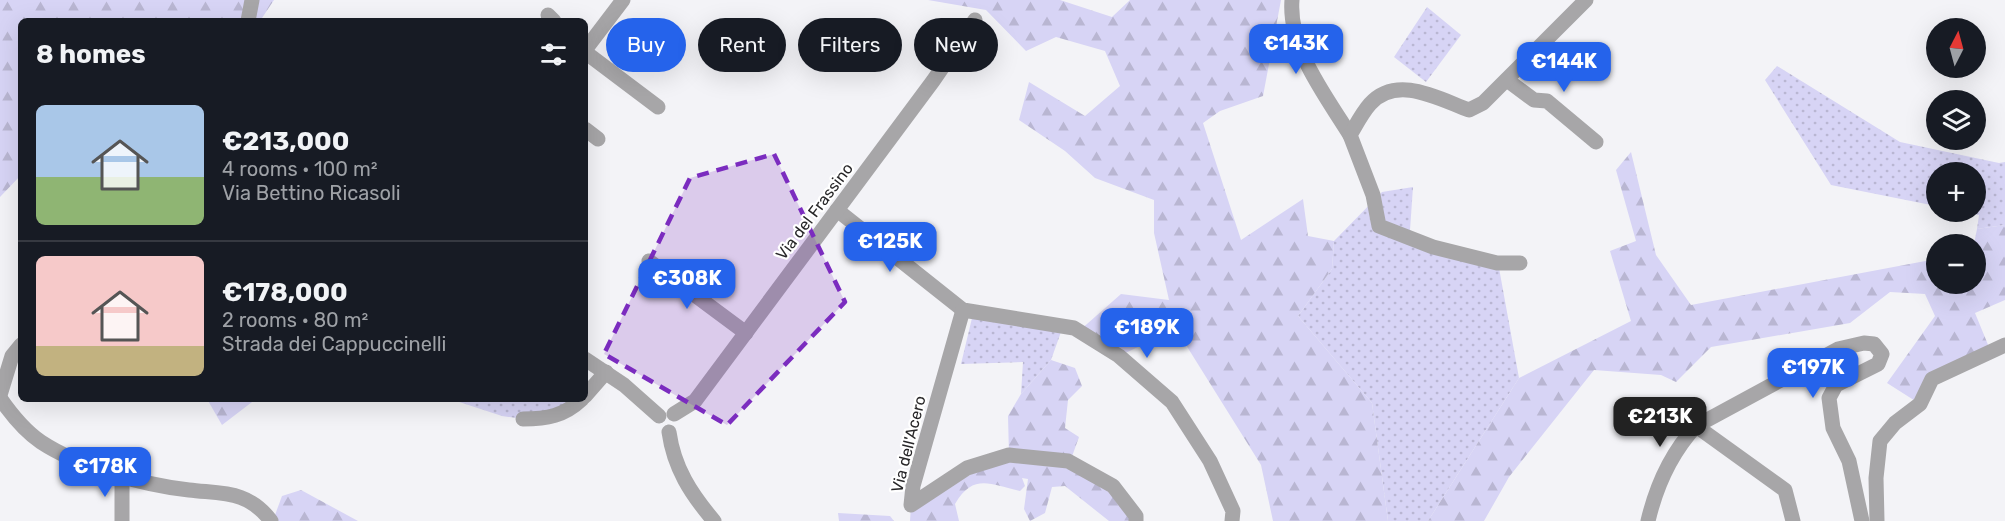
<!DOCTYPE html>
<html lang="en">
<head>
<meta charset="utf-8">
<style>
  :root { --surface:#171b24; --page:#242831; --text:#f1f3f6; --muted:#9ea1a6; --line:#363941; --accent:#2563eb }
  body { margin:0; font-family:Rubik,sans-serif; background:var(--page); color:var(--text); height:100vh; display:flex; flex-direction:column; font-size:22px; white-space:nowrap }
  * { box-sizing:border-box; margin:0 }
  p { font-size:20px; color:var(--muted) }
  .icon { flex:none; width:33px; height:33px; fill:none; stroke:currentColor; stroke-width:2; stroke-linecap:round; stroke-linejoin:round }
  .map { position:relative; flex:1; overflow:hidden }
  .drawer { position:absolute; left:18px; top:18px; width:570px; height:384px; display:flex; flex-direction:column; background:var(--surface); border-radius:9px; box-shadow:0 6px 24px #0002 }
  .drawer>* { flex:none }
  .top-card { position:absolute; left:606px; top:18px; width:570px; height:54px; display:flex; gap:12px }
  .needle { width:39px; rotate:6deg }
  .buttons { position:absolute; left:1926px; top:18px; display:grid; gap:12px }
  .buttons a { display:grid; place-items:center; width:60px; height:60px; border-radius:50%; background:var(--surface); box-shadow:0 6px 24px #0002; font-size:30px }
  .price { position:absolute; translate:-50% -51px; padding:0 14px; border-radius:12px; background:var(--accent); color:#fff; font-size:20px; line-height:39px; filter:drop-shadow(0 2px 3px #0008) }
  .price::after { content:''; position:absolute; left:50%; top:36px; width:18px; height:14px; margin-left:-9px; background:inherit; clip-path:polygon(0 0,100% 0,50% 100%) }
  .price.selected { background:#222; color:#fff }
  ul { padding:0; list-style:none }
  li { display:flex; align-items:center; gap:18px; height:150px; padding:0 18px }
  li+li { border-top:2px solid var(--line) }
  li span { display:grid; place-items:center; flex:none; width:168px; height:120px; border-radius:9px; color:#555 }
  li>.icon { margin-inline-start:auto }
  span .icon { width:72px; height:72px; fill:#fffc; stroke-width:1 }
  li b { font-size:26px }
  h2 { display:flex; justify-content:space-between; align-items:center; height:72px; padding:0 18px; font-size:26px }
  .tag { padding:0 21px; border-radius:27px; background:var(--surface); box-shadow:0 6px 24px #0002; font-size:21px; line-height:54px }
  .tag.selected { background:var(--accent); color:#fff }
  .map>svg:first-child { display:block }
  .grass { fill:url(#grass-dots) }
  .forest { fill:url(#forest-firs) }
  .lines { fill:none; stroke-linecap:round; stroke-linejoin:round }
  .minor { stroke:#a7a6a8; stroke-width:15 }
  .marked { fill:#7b2cbf; fill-opacity:0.2; stroke:#7b2cbf; stroke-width:4.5; stroke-dasharray:12 8; stroke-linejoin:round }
  .labels { text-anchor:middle; stroke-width:4.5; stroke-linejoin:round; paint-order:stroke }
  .street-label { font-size:16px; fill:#282729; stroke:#fff }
</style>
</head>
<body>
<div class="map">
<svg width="2005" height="521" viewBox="0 0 2005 521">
  <defs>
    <pattern id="grass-dots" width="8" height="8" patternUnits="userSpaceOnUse" patternTransform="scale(1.5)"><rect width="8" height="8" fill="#d7d4f5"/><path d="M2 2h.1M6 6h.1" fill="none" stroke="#b9b6d2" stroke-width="1.8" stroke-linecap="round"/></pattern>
    <pattern id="forest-firs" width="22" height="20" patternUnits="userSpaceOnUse" patternTransform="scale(1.5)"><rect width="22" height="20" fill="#d7d4f5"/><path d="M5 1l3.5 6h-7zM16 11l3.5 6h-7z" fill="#b9b6d2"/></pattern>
  </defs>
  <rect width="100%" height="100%" fill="#f3f3f7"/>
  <g class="grass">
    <polygon points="1427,7 1461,35 1426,82 1394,57"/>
    <polygon points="1777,66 1900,142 1999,163 2005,162 2005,225 1977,229 1979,215 1961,212 1976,212 1976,172 1936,172 1936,206 1831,185 1765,80"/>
    <polygon points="1413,187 1410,230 1433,247 1499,268 1519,378 1428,521 1388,521 1372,403 1298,316 1332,269 1334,241 1382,192"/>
    <polygon points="972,318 1061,332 1051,360 1021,394 1023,362 961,364"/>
    <polygon points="450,399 582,399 523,419 502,416"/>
  </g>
  <g class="forest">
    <polygon points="0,0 274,0 260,21 21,21 21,175 0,197"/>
    <polygon points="928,0 1060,0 1112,17 1130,0 1281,0 1263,96 1220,111 1203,123 1241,240 1303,199 1308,236 1334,241 1332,269 1298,316 1372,403 1388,521 1273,521 1261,465 1176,329 1119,356 1079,331 1121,294 1169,300 1154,233 1154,200 1095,178 1065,151 1019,120 1029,82 1085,116 1120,86 1105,51 1056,37 1026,51 986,10"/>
    <polygon points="1631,152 1656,255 1691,305 1936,259 1936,284 1976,284 1974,244 1977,229 2005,225 2005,300 1975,313 1991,352 1932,379 1920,404 1887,383 1935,316 1925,294 1890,292 1850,323 1711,347 1676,382 1661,375 1594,370 1509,477 1484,521 1428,521 1519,378 1631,321 1610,251 1636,241 1616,170"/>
    <path d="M1051,360l24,8 7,18 -14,14 -3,28 14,9 -9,25 43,24 23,35h-27l-44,-35 -13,1 -7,26 -15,8 -6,-12 4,-30 -6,-1 3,8 -5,5c-30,-7 -47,-18 -65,13l4,17h-49l1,-16 98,-50 -1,-39 13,-22z"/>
    <polygon points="207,399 256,399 222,425"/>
    <polygon points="301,490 358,521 278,521 275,515 282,496"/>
    <polygon points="838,513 890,516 894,521 839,521"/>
  </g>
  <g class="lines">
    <g class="minor">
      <path d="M1292,0c-4,48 34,96 58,135"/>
      <polyline points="548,15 554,21"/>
      <polyline points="248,21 252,0"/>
      <polyline points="585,50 623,0"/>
      <polyline points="585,52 658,107"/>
      <polyline points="1507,80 1534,100 1547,101 1596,142"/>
      <polyline points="585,129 598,139"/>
      <polyline points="837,210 963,310 1074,328 1119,356 1172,402 1210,461 1233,511 1232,521"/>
      <polyline points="649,261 746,333"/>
      <path d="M1520,263h-23l-64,-16 -54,-21 -6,-31 -23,-60c6,-10 12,-22 20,-31 27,-30 69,-5 99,6l14,-7 103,-103"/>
      <polyline points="963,310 913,486 911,505 967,468 1009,455 1068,461 1113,486 1136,516 1136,521"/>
      <polyline points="585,359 624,385 659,416"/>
      <polyline points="0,395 12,356 21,345"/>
      <polyline points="585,396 606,372"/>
      <path d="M0,398c11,16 25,33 41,44 38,25 102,43 148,48 33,4 59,0 82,31"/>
      <polyline points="674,414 695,401 933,81 975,20"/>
      <path d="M523,419c24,0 41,-3 59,-20"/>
      <polyline points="1696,426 1785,490 1793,521"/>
      <path d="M669,432c5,36 22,62 45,89"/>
      <polyline points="122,521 122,475"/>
      <path d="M1648,521c8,-34 24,-69 48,-95l142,-77 26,-6 10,1 8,10 -4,10 -42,21 -7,13 4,30 16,33 13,60"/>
      <polyline points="1877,521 1876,478 1880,441 1895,423 1920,404 1932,379 2005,345"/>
    </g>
  </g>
  <path class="marked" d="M774,154l71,148 -118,123 -123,-71 86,-176z"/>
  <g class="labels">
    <g class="street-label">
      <text transform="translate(814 211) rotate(-53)" y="6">Via del Frassino</text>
      <text transform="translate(908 444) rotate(-76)" y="6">Via dell'Acero</text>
    </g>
  </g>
</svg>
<div class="buttons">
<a><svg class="needle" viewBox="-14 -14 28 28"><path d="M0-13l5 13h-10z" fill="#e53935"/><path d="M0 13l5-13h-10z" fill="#9ea1a6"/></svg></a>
<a><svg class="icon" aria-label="layers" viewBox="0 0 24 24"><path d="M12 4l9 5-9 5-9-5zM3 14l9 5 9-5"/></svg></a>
<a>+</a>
<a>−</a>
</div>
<b class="price" style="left:1296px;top:75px">€143K</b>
<b class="price" style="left:1564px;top:93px">€144K</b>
<b class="price" style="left:890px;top:273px">€125K</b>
<b class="price" style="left:687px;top:310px">€308K</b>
<b class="price" style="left:1147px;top:359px">€189K</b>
<b class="price" style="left:1813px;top:399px">€197K</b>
<b class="price selected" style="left:1660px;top:448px">€213K</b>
<b class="price" style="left:105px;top:498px">€178K</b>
<div class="top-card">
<a class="tag selected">Buy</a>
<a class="tag">Rent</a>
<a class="tag">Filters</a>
<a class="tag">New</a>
</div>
<section class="drawer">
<h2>8 homes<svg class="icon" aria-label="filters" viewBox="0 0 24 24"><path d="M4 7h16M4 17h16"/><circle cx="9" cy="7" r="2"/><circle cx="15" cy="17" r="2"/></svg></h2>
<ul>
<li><span style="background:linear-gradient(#a9c7e8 60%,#8fb573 0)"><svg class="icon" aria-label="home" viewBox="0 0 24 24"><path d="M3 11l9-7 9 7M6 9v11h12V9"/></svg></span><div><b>€213,000</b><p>4 rooms · 100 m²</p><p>Via Bettino Ricasoli</p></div></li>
<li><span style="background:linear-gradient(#f6c9c9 75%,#c2b280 0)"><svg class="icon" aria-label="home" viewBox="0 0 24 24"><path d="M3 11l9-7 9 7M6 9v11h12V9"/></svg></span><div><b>€178,000</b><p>2 rooms · 80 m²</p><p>Strada dei Cappuccinelli</p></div></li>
</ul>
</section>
</div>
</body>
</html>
